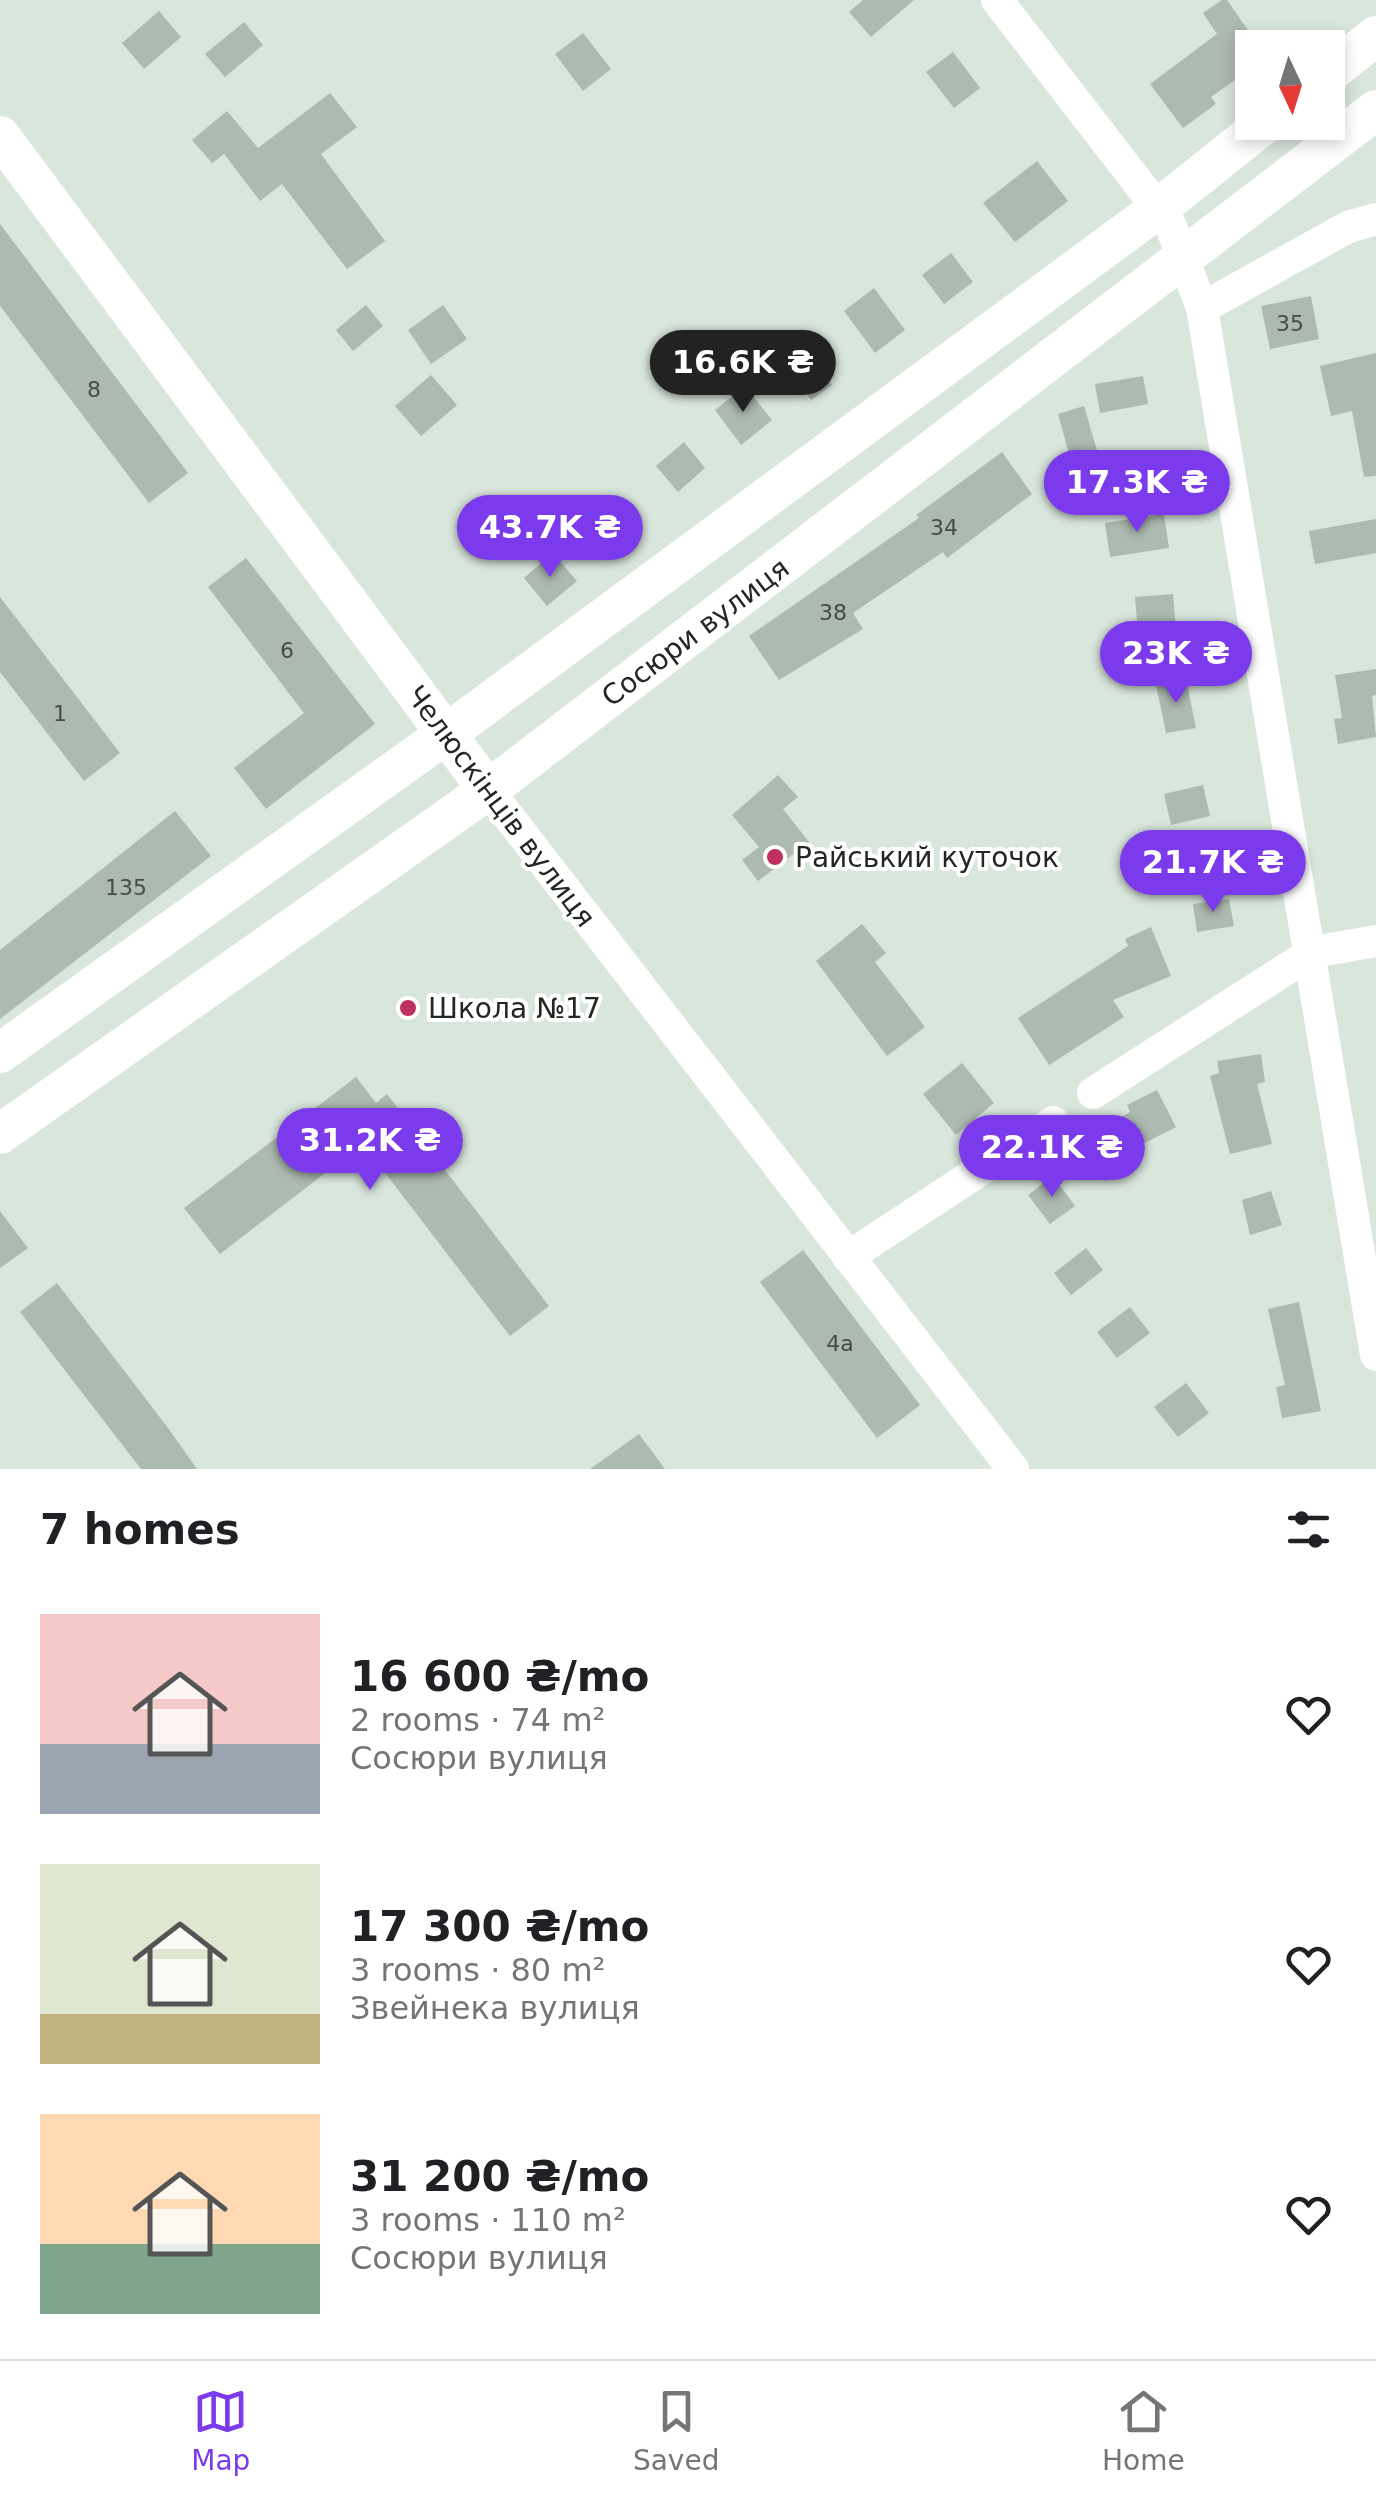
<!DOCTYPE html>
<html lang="en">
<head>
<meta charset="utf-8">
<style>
  :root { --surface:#fff; --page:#f2f2f2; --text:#202124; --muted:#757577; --line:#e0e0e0; --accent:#7c3aed }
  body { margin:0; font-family:"DejaVu Sans",sans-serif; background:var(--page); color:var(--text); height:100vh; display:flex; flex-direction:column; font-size:38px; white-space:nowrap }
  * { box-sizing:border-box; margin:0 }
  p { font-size:32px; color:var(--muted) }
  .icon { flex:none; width:55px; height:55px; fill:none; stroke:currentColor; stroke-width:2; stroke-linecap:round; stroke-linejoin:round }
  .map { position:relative; height:1469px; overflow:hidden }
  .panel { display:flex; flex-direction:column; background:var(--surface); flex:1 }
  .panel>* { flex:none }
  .needle { width:65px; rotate:176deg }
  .buttons { position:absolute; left:1235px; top:30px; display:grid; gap:20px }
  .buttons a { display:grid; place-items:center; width:110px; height:110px; border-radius:0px; background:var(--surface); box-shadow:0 5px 15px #0003; font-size:50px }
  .price { position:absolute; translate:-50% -85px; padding:0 22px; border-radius:35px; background:var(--accent); color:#fff; font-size:32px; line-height:65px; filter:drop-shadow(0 2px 5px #0008) }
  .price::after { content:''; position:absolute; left:50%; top:60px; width:30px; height:22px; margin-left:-15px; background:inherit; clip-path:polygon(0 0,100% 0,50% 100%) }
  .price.on { background:#222; color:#fff }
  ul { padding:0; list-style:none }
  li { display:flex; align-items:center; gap:30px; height:250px; padding:0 40px }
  li span { display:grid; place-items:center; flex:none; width:280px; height:200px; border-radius:0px; color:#555 }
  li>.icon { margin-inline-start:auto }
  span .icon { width:120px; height:120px; fill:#fffc; stroke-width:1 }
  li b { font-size:42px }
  h2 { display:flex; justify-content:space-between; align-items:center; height:120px; padding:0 40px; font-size:42px }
  .tab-bar { display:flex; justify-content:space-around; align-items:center; height:140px; border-top:2px solid var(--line); background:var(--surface); font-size:28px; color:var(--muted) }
  .tab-bar a { display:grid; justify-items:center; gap:5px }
  .tab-bar .on { color:var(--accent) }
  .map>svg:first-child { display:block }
  .building { fill:#adbab0 }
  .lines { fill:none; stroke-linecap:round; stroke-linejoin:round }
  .minor { stroke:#fff; stroke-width:32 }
  .tertiary { stroke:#fff; stroke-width:40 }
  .poi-dot { fill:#bd3061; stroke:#fff; stroke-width:4 }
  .labels { text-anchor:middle; stroke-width:8; stroke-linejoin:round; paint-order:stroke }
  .number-label { font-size:22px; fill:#454c46 }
  .street-label { font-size:28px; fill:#222723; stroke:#fff }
  .poi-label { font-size:28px; fill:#222723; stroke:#fff; text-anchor:start }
</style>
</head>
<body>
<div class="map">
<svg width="1376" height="1469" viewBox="0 0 1376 1469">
  <rect width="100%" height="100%" fill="#d9e6dc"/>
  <g class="building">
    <polygon points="863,0 914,0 871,37 849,12"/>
    <polygon points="1222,0 1227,0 1252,36 1252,68 1211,97 1216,104 1183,128 1150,84 1217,34 1203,13"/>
    <polygon points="159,11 181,37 144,69 122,43"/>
    <polygon points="244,22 263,45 225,77 205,54"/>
    <polygon points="583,33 611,69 583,91 555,54"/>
    <polygon points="953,52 980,88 954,108 926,72"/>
    <polygon points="330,93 357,127 321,154 385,241 347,269 282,184 260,201 224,154 212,163 192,140 227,111 258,148"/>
    <polygon points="1037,161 1068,201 1015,242 983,203"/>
    <polygon points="0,224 188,473 149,503 0,306"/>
    <polygon points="951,253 973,282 944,304 922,275"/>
    <polygon points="874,288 905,330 875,353 844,311"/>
    <polygon points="1311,296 1319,339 1270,349 1261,306"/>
    <polygon points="366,305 383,326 353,351 336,330"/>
    <polygon points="443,305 467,339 431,364 408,330"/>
    <polygon points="804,345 832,385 811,400 783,360"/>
    <polygon points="1376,353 1376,476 1364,477 1352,411 1331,416 1320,366"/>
    <polygon points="431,375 457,405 421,436 395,406"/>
    <polygon points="1143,376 1148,404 1100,413 1095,384"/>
    <polygon points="745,386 772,420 741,445 715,410"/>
    <polygon points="1084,406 1098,454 1071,461 1058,414"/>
    <polygon points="684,442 705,468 678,492 656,466"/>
    <polygon points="1002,452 1032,494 947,558 943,552 853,613 863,629 779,680 749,636 919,518 916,515"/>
    <polygon points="613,498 634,526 608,545 587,518"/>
    <polygon points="1164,514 1169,548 1110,557 1105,523"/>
    <polygon points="1376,519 1376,553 1315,564 1309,531"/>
    <polygon points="553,553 577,581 547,606 524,578"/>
    <polygon points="246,558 375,724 266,809 234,768 304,713 208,587"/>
    <polygon points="1173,594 1176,629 1138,633 1135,597"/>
    <polygon points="0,597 120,753 84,781 0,672"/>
    <polygon points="1376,669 1376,695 1372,696 1376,737 1338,744 1334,719 1342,718 1335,675"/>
    <polygon points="1186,679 1196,728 1166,733 1156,685"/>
    <polygon points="778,775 798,797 783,809 809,842 758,881 742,860 759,847 732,815"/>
    <polygon points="1203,785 1210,816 1171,825 1164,794"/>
    <polygon points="175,811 211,856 0,1019 0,950"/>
    <polygon points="1229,899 1234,926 1197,932 1193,904"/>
    <polygon points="862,924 886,953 875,962 925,1027 887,1056 816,961"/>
    <polygon points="1151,927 1171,976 1113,1000 1124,1017 1049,1065 1018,1018 1128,946 1125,939"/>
    <polygon points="1261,1054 1265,1082 1257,1084 1272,1144 1230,1154 1210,1076 1219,1073 1217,1061"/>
    <polygon points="962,1063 994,1103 956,1135 923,1094"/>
    <polygon points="356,1077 376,1103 387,1094 549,1306 510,1336 363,1144 220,1254 184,1208"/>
    <polygon points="1157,1090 1176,1127 1123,1154 1130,1167 1105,1181 1080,1140 1130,1112 1127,1105"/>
    <polygon points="1053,1176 1075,1206 1050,1224 1028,1195"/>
    <polygon points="1271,1191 1282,1225 1250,1235 1242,1200"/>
    <polygon points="0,1211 28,1248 0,1268"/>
    <polygon points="1086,1248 1103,1270 1071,1295 1054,1273"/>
    <polygon points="803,1250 920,1405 877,1438 760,1282"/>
    <polygon points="57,1283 168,1428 197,1469 141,1469 20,1312"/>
    <polygon points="1299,1302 1321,1411 1282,1418 1276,1387 1285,1385 1268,1309"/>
    <polygon points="1130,1307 1150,1333 1117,1358 1097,1332"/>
    <polygon points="1186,1383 1209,1413 1178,1437 1154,1407"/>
    <polygon points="639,1434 665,1469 590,1469"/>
  </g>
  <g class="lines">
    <g class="minor">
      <polyline points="997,0 1170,224 1202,308 1348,227 1376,219"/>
      <polyline points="1202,308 1376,1355"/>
      <polyline points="488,790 1013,1469"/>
      <polyline points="1093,1093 1313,952 1376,941"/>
      <polyline points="848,1257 1053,1122"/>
    </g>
    <g class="tertiary">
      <polyline points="1328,74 1376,36"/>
      <polyline points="0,136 488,790"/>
      <polyline points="0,1053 446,734 1159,208 1267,122"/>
      <polyline points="0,1134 488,790 1376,110"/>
    </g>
  </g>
  <g class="poi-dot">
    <circle cx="775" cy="857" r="10"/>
    <circle cx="408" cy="1008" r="10"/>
  </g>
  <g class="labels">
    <g class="number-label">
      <text x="1290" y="331">35</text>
      <text x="94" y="397">8</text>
      <text x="944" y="535">34</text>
      <text x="833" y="620">38</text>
      <text x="287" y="658">6</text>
      <text x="60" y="721">1</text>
      <text x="126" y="895">135</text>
      <text x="840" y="1351">4а</text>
    </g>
    <g class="street-label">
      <text transform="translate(695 632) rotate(-37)" y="10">Сосюри вулиця</text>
      <text transform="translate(501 806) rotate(53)" y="10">Челюскінців вулиця</text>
    </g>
    <g class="poi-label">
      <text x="795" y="867">Райський куточок</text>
      <text x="428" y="1018">Школа №17</text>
    </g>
  </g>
</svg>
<div class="buttons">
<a><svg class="needle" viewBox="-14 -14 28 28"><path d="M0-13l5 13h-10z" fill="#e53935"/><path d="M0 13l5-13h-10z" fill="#757577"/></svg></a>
</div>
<b class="price on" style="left:743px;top:415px">16.6K ₴</b>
<b class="price" style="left:1137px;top:535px">17.3K ₴</b>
<b class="price" style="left:550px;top:580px">43.7K ₴</b>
<b class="price" style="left:1176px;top:706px">23K ₴</b>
<b class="price" style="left:1213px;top:915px">21.7K ₴</b>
<b class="price" style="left:370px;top:1193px">31.2K ₴</b>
<b class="price" style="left:1052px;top:1200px">22.1K ₴</b>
</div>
<section class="panel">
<h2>7 homes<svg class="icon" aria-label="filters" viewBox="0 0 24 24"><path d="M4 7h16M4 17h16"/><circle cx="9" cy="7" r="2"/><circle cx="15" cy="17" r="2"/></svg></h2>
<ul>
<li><span style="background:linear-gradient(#f6c9c9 65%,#9aa5b1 0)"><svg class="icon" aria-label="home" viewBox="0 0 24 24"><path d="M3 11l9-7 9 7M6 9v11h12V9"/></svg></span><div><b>16 600 ₴/mo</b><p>2 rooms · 74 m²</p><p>Сосюри вулиця</p></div><svg class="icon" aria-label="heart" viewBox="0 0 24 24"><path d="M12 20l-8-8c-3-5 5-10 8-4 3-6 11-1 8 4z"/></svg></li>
<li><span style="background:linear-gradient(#dfe7d0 75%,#c2b280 0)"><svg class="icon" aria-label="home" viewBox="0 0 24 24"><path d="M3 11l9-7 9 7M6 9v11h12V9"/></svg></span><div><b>17 300 ₴/mo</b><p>3 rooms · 80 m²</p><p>Звейнека вулиця</p></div><svg class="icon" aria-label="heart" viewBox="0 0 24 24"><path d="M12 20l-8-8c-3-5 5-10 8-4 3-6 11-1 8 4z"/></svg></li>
<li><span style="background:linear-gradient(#ffd9b3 65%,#7fa58c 0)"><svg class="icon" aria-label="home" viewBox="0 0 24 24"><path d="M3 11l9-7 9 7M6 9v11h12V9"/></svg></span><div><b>31 200 ₴/mo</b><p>3 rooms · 110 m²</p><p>Сосюри вулиця</p></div><svg class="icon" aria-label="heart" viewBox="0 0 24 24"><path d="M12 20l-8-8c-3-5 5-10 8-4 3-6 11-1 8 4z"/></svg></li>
</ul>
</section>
<nav class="tab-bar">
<a class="on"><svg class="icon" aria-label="map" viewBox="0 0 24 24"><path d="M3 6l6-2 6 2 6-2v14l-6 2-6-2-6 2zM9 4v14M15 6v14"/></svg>Map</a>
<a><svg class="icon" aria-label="saved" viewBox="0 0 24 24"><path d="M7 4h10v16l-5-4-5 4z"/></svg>Saved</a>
<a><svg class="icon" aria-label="home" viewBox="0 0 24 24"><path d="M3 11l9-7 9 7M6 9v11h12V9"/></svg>Home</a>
</nav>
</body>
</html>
